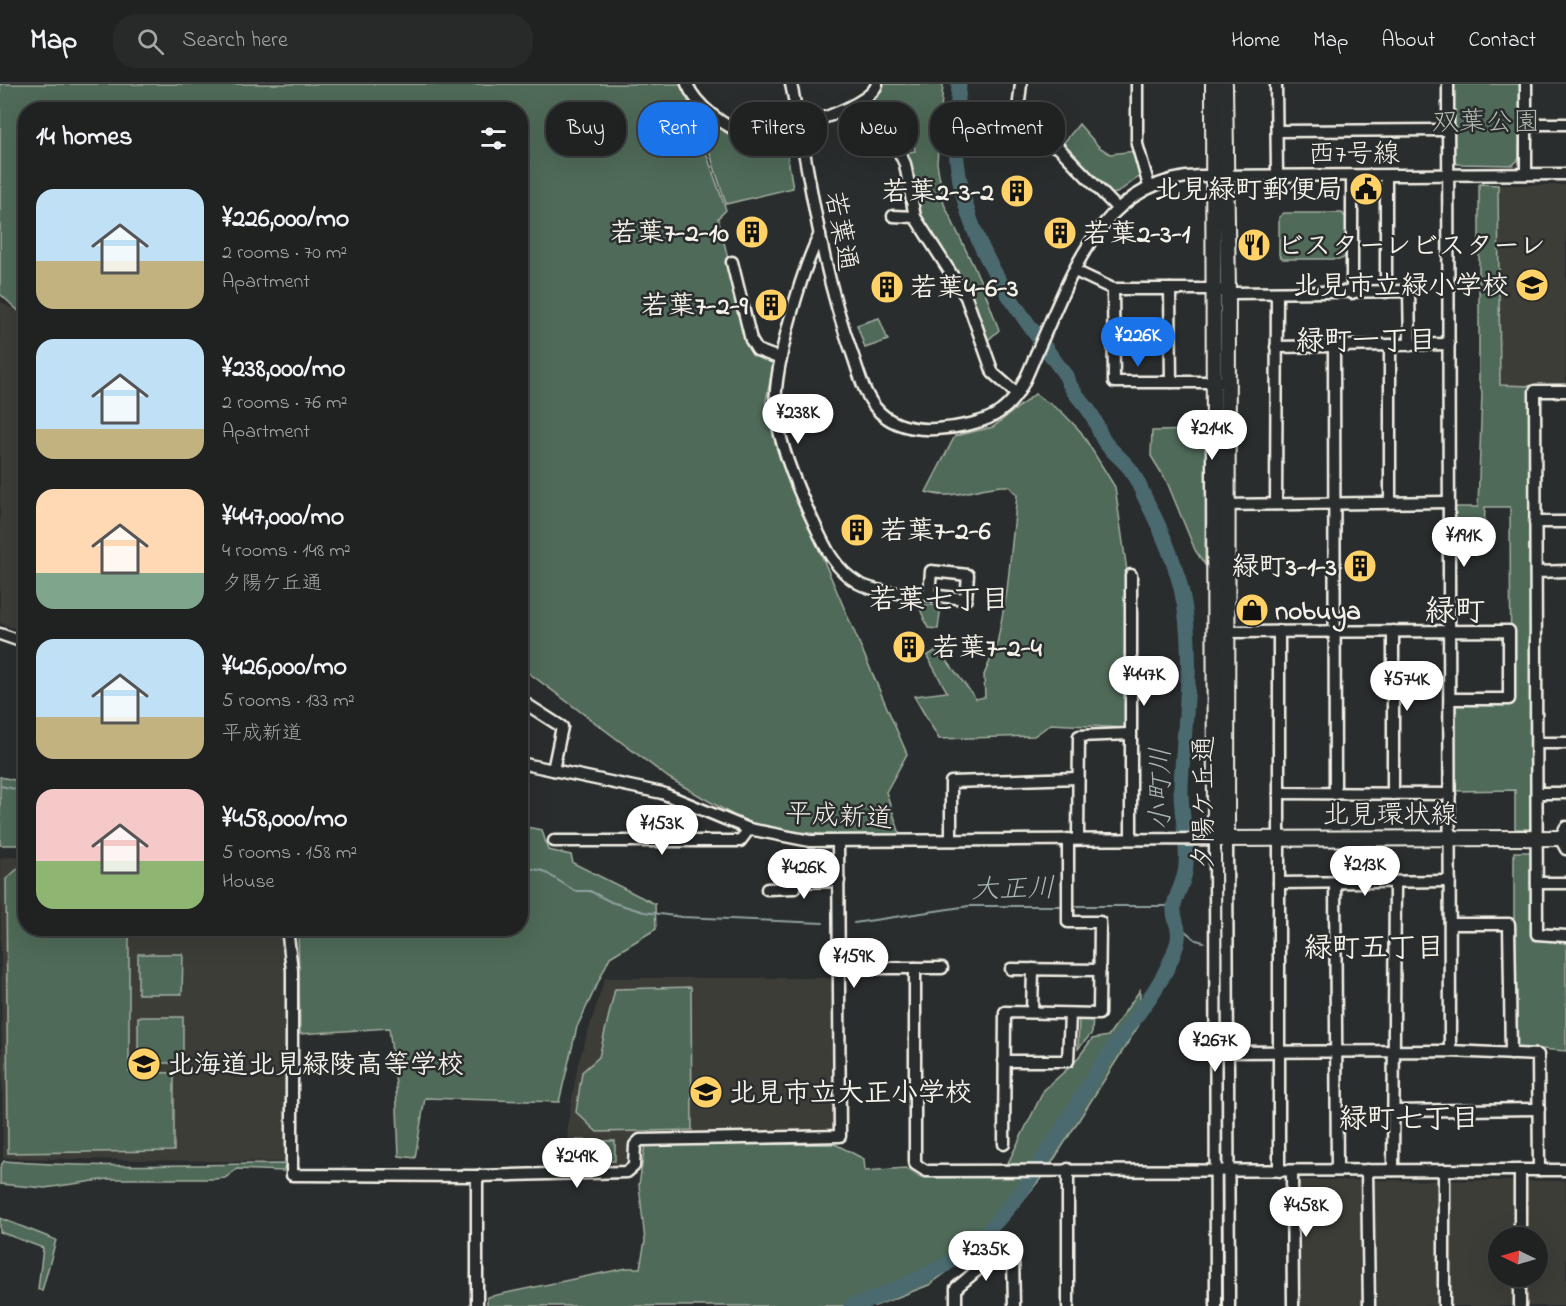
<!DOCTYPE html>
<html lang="en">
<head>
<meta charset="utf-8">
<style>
  :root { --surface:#202222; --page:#282a2a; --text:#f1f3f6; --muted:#a2a4a5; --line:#3d3f40; --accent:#1a73e8 }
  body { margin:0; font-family:"Indie Flower","Klee One",sans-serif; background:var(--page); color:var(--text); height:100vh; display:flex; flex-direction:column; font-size:22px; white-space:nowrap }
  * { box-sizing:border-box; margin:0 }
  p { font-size:20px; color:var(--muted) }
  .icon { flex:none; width:33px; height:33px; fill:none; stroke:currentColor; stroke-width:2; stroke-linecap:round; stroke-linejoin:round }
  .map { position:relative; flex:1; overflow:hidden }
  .side { position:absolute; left:18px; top:18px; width:510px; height:834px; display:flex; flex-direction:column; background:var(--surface); border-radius:24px; box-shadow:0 6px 24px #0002,0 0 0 2px var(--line) }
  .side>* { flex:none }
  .top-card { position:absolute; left:546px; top:18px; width:570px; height:54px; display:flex; gap:12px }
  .needle { width:39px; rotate:275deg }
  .tools { position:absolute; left:1488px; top:1143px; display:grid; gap:12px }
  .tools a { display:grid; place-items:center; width:60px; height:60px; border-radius:50%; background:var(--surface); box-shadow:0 6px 24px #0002,0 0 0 2px var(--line); font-size:30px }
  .price { position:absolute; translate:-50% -51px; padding:0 14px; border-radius:21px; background:#fff; color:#222; font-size:20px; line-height:39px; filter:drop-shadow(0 2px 3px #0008) }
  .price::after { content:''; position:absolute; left:50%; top:36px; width:18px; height:14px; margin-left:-9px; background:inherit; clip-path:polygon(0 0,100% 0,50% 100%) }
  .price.on { background:var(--accent); color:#fff }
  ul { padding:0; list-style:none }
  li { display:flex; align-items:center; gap:18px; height:150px; padding:0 18px }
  li span { display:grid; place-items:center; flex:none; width:168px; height:120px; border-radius:18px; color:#555 }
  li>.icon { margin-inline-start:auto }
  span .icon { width:72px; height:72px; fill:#fffc; stroke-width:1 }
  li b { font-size:26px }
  h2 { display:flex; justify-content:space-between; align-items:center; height:72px; padding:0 18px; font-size:26px }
  .pill { padding:0 21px; border-radius:24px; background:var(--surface); box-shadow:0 6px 24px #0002,0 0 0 2px var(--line); font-size:21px; line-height:54px }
  .pill.on { background:var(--accent); color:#fff }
  header { display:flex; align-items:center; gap:36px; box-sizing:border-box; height:84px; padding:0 30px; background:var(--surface); border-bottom:2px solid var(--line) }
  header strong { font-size:28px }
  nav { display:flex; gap:33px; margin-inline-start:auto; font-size:21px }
  .search { width:420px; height:54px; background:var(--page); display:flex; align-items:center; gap:15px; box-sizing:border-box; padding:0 21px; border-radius:24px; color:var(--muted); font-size:22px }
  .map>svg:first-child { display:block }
  .built { fill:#3c3c38; fill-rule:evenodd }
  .green { fill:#506a59; stroke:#a2aea0; stroke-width:1.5 }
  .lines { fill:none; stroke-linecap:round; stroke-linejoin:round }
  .stream { stroke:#8fa0a0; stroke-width:2 }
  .river { stroke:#4c6a70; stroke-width:15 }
  .minor-casing { stroke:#f4f1e8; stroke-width:15 }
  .major-casing { stroke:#f4f1e8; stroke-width:18 }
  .minor { stroke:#2a2d2e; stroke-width:10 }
  .major { stroke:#2a2d2e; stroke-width:14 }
  .labels { text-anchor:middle; stroke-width:5; stroke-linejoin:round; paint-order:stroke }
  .park-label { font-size:27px; fill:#b2bbaf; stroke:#2a2d2e }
  .street-label { font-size:27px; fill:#f4f1e8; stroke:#2a2d2e }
  .poi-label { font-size:27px; font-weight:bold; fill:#f4f1e8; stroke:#2a2d2e; text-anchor:start }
  .neighbourhood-label { font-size:28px; font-weight:bold; fill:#f4f1e8; stroke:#2a2d2e }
  .water-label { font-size:28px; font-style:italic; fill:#a8b4b2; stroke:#2a2d2e }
  .quarter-label { font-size:30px; font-weight:bold; fill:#f4f1e8; stroke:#2a2d2e }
</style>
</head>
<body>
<header>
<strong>Map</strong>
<div class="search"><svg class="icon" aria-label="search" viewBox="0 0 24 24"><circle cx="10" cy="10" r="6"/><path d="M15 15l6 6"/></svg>Search here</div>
<nav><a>Home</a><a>Map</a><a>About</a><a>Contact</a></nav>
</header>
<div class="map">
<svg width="1566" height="1222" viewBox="0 0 1566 1222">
  <rect width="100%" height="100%" fill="#2a2d2e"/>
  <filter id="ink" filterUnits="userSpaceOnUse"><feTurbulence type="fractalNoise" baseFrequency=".0167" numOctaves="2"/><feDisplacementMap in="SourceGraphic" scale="12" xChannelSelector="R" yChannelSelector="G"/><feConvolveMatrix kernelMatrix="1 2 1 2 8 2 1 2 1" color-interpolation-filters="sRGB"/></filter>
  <g filter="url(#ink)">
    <g class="built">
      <polygon points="1498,101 1566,101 1566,303 1500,302"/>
      <polygon points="0,217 25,233 25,548 0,539"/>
      <polygon points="25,771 26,844 280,845 286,885 287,1078 3,1074 0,774"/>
      <polygon points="605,894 839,894 840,1052 640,1056 634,1082 566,1091 568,1037 578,980"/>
      <path d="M1297,1096l269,1v125h-268zM1498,1154h40v38h-40z"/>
    </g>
    <g class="green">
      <polygon points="0,0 682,0 726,126 718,134 751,267 774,277 766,317 770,339 801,424 907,670 886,708 900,750 826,751 752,742 669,694 521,583 520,26 26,26 25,233 0,210"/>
      <path d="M881,0h62l-6,79 7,41 38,80 17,46 -13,12 -70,-127 -8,-63 7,-1 -5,-29 -50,11 -10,-1 -2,-25c16,-4 27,-7 33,-23z"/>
      <polygon points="1452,0 1520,0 1519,75 1513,81 1457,80 1452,75"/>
      <path d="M696,26c39,29 37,36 88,25l9,53 -67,16z"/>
      <polygon points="1079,40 1099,63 1110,70 1135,67 1139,93 1117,109 1110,110 1062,61"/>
      <polygon points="1479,100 1498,101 1500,301 1532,302 1532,745 1515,745 1515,706 1454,707 1454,619 1511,619 1510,423 1485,423 1484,454 1453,454 1453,423 1478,423 1482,309 1479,296"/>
      <polygon points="1284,129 1342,129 1347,135 1347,171 1342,175 1283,175 1279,171 1279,133"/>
      <polygon points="879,234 888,256 865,264 857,241"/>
      <path d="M1035,310l27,18 19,20 34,55 12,84 -1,157 -75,-4 -17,12 -95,3 -25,-43 33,-4 -20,-36 11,-7 38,50 9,-2 -1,-22 13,-31 10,-53 10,-96 -8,-9c-28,-2 -54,16 -83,6l29,-56 38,-9z"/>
      <polygon points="1205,346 1205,481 1195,466 1167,398 1151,372 1152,347"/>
      <polygon points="918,520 941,522 938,545 928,544"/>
      <polygon points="0,693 25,698 25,761 0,761"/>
      <polygon points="521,742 542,746 548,766 571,771 573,779 655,820 656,845 610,873 577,943 559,1018 425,1014 415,1074 399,1072 396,1001 389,944 300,950 298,845 520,844"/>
      <polygon points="1514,768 1533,768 1534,855 1566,855 1566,967 1514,963"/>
      <polygon points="23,780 26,780 26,844 129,845 129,988 174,989 174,1067 8,1069 6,795"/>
      <polygon points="138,870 183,870 182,910 138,910"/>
      <polygon points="691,903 692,1046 597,1048 576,1028 582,988 599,973 615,905"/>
      <polygon points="1140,906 1139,941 1046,1088 1014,1127 979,1164 929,1201 875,1222 487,1222 487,1213 627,1184 640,1184 645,1157 639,1101 645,1061 835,1060 864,1075 865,1087 906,1084 919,1093 1003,1089 1044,1006 1075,978 1092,955 1108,952"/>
      <polygon points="1079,932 1093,932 1092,949 1078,965"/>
      <rect x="138" y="933" width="45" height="46"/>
      <polygon points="571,1056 615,1057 615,1077 571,1077"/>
      <path d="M4,1077c93,8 188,3 282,3l-3,7 -46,-2 -12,9 -11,1h-106l-63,9 -45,-4v-17z"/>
      <polygon points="0,1134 56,1156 42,1207 38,1205 43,1164 0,1148"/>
    </g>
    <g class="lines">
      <g class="stream">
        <polyline points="0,702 26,707"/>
        <polyline points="520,782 543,787 575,807 590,807 611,818 644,828 682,833 823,839"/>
        <polyline points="1071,822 1174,822"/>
        <polyline points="854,839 969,822 1065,822"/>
        <polyline points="1180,843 1196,856 1204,858"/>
      </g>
      <path class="river" d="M851,1222c17,-4 31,-11 47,-18 20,-8 41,-18 59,-31 64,-45 104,-130 146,-195 25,-38 60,-73 74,-118 5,-18 -5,-23 -3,-38 2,-13 12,-25 12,-42 2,-26 -6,-52 -5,-78 3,-65 15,-134 0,-198 -8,-32 -20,-59 -35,-88 -5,-10 -9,-21 -15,-30 -7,-9 -16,-16 -23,-24 -9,-9 -9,-19 -15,-29 -8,-15 -22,-24 -27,-41 -52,-72 -105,-135 -110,-228 -1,-21 2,-43 3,-64"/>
      <defs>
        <g id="minor">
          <path d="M687,0c8,20 38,45 60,49 24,5 123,-24 130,-49"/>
          <path d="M791,0c19,90 29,182 61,269 6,17 11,39 23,54 15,19 39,23 61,22 19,-1 50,-6 65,-18 19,-14 26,-36 35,-57 35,-76 63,-174 163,-178l367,-2"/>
          <polyline points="1021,0 1016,43 1026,55 1044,58 1059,64 1117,124"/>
          <polyline points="1137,0 1137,60 1149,102"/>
          <polyline points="1276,0 1277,91"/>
          <polyline points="1448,0 1450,967"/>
          <polyline points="1526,40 1566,40"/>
          <polyline points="1277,47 1447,46"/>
          <polyline points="895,59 905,80 915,133 966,213 993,289 1017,310"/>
          <polyline points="1526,90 1526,0"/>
          <polyline points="893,132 915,133"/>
          <path d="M820,150c-19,38 -49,139 -44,180 5,36 21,74 37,107 11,24 21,48 45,62 20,11 48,10 71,12"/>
          <polyline points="732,178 751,256 757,266 781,275"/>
          <polyline points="1075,187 1113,205 1214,205 1234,209 1409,207 1410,261"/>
          <polyline points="1113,205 1114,298 1221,298"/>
          <polyline points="1170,205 1171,298"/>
          <polyline points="1386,208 1386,92"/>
          <polyline points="1352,209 1352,92"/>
          <polyline points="1334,262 1335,710"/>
          <polyline points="1390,262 1390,418"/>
          <polyline points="1276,263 1449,260"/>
          <polyline points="1566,307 1535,307 1537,850 1566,852"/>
          <polyline points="1276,420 1277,209"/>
          <polyline points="1221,421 1448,418"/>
          <polyline points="1535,438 1566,438"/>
          <polygon points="931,487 968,491 966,515 929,511"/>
          <polyline points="1536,488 1566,487"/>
          <polyline points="1131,491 1131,755"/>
          <polyline points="1279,547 1279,1087"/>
          <polyline points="1221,548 1509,547 1509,615 1450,615"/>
          <polyline points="0,550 26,559"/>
          <polyline points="520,616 562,643 553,686"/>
          <polyline points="1537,659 1566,659"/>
          <polyline points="520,679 662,709 749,745 810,757 1215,755 1216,1222"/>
          <polyline points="1279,709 1450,710"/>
          <polyline points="1537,709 1566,709"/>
          <polyline points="1393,710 1393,547"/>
          <polyline points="1566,743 1560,754 1566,765"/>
          <polyline points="1078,754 1079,652 1130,650"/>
          <polyline points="1227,755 1229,1222"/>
          <polyline points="951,756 951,698 1078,694"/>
          <polyline points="554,757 740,757 749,745"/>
          <polyline points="1279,799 1450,797"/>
          <polyline points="1335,799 1337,1086"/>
          <polyline points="1537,799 1566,799"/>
          <polyline points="767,805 795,804 795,798 839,797"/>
          <polyline points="1451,840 1509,840 1511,970"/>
          <polyline points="287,844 292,886 292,1091 477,1092 627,1088 634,1082 635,1061 640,1056 840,1052 838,758"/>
          <polyline points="840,884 942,884"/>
          <polyline points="915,884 915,1080 926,1087 1566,1086"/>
          <polyline points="1011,885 1100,886"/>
          <polyline points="1032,928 1033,885"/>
          <polyline points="1224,968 1450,967 1538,971 1539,1086"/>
          <polyline points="1004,977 1068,977 1070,930"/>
          <polyline points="1394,1027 1539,1025"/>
          <polyline points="1004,1060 1005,928 1099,930 1100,838 1068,838 1068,755"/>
          <polyline points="1367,1086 1369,1222"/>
          <polyline points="1393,1086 1395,798"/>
          <polyline points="1444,1086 1444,1222"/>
          <polyline points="1292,1087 1293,1222"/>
          <polyline points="477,1092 477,1222"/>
          <polyline points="1520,1154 1520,1086"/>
          <polyline points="956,1222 956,1204 994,1172 1013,1173 1014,1222"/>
          <polyline points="1068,1222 1068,1085"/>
          <polyline points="1520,1222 1520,1192"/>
        </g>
        <g id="major">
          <polyline points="1213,0 1215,755 1566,754"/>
          <polyline points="1225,0 1228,209 1227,755"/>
        </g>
      </defs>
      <use href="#minor" class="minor-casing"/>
      <use href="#major" class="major-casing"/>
      <use href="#minor" class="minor"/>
      <use href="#major" class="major"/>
    </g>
  </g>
  <defs>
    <symbol id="civic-disc" viewBox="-11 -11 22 22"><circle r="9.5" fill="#ffd166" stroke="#2a2d2e"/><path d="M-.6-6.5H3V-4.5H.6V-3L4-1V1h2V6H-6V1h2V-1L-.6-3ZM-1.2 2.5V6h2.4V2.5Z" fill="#111"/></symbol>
    <symbol id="building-disc" viewBox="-11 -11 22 22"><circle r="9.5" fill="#ffd166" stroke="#2a2d2e"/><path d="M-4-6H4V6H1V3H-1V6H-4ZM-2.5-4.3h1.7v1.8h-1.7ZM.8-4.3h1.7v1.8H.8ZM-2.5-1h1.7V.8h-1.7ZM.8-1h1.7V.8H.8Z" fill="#111"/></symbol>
    <symbol id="restaurant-disc" viewBox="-11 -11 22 22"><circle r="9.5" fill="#ffd166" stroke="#2a2d2e"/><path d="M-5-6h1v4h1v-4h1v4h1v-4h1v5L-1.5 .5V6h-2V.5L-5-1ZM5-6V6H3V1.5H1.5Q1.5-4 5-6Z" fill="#111"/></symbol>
    <symbol id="school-disc" viewBox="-11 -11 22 22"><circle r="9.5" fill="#ffd166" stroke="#2a2d2e"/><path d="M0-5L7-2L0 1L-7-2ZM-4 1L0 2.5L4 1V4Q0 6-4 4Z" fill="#111"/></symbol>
    <symbol id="shop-disc" viewBox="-11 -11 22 22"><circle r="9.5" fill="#ffd166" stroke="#2a2d2e"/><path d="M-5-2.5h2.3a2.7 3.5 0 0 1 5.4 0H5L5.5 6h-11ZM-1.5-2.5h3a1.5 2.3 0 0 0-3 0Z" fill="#111"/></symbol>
  </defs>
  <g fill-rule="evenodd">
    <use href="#civic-disc" x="1347" y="86" width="38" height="38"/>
    <use href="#building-disc" x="998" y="88" width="38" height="38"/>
    <use href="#building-disc" x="733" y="129" width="38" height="38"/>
    <use href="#building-disc" x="1041" y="130" width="38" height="38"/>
    <use href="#restaurant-disc" x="1235" y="142" width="38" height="38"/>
    <use href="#school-disc" x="1513" y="182" width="38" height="38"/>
    <use href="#building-disc" x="868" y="184" width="38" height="38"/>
    <use href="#building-disc" x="752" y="202" width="38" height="38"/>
    <use href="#building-disc" x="838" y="427" width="38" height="38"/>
    <use href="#building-disc" x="1341" y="463" width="38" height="38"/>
    <use href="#shop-disc" x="1233" y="507" width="38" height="38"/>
    <use href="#building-disc" x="890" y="544" width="38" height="38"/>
    <use href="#school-disc" x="125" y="961" width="38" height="38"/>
    <use href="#school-disc" x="687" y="989" width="38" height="38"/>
  </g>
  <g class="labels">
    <g class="park-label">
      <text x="1486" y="46">双葉公園</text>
    </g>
    <g class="street-label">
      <text x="1354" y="78">西7号線</text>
      <text transform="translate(842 147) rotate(80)" y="9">若葉通</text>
      <text transform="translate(1203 719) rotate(-90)" y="9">夕陽ケ丘通</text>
      <text x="1390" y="739">北見環状線</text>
      <text transform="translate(839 731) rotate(3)" y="9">平成新道</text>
    </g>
    <g class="poi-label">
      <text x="1343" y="114" text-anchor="end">北見緑町郵便局</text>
      <text x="994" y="116" text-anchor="end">若葉2-3-2</text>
      <text x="729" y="157" text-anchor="end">若葉7-2-10</text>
      <text x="1083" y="158">若葉2-3-1</text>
      <text x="1277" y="170">ビスターレビスターレ</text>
      <text x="1509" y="210" text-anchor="end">北見市立緑小学校</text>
      <text x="910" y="212">若葉4-6-3</text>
      <text x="748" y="230" text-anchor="end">若葉7-2-9</text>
      <text x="880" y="455">若葉7-2-6</text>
      <text x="1337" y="491" text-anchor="end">緑町3-1-3</text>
      <text x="1275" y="535">nobuya</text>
      <text x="932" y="572">若葉7-2-4</text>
      <text x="167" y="989">北海道北見緑陵高等学校</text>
      <text x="729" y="1017">北見市立大正小学校</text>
    </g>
    <g class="neighbourhood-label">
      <text x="1366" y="265">緑町一丁目</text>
      <text x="939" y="524">若葉七丁目</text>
      <text x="1374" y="872">緑町五丁目</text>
      <text x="1409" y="1043">緑町七丁目</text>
    </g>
    <g class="water-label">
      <text transform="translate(1159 705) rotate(-90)" y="10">小町川</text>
      <text transform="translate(1013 803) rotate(-1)" y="10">大正川</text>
    </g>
    <g class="quarter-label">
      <text x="1455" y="536">緑町</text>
    </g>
  </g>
</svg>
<div class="tools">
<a><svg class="needle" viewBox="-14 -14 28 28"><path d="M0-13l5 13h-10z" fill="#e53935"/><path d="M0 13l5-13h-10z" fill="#a2a4a5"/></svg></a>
</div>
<b class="price on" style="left:1138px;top:284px">¥226K</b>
<b class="price" style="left:798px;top:361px">¥238K</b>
<b class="price" style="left:1212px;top:377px">¥214K</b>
<b class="price" style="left:1464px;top:484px">¥191K</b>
<b class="price" style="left:1144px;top:623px">¥447K</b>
<b class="price" style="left:1407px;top:628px">¥574K</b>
<b class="price" style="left:662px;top:772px">¥153K</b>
<b class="price" style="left:1365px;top:813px">¥213K</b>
<b class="price" style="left:804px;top:816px">¥426K</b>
<b class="price" style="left:854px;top:905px">¥159K</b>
<b class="price" style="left:1215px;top:989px">¥267K</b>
<b class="price" style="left:577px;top:1105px">¥249K</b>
<b class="price" style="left:1306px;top:1154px">¥458K</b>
<b class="price" style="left:986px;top:1198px">¥235K</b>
<div class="top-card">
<a class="pill">Buy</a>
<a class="pill on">Rent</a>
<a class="pill">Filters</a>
<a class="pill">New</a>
<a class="pill">Apartment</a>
</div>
<section class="side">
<h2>14 homes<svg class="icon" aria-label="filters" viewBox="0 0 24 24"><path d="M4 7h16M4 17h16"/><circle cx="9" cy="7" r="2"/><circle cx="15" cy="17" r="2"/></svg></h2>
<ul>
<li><span style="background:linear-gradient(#bfe0f5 60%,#c2b280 0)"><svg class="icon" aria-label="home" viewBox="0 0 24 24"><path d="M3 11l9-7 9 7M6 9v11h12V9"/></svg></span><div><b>¥226,000/mo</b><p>2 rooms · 70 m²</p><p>Apartment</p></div></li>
<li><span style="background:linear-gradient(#bfe0f5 75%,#c2b280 0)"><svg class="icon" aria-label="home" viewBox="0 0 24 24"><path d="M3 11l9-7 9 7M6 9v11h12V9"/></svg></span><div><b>¥238,000/mo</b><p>2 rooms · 76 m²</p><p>Apartment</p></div></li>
<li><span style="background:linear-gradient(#ffd9b3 70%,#7fa58c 0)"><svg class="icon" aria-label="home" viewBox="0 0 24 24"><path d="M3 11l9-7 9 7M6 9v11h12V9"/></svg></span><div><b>¥447,000/mo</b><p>4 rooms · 148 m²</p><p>夕陽ケ丘通</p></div></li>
<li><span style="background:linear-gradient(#bfe0f5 65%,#c2b280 0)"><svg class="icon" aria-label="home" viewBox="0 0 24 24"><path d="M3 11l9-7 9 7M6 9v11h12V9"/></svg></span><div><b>¥426,000/mo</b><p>5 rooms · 133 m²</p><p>平成新道</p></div></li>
<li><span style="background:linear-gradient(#f6c9c9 60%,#8fb573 0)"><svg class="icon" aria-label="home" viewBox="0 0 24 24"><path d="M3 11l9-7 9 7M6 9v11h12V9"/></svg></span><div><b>¥458,000/mo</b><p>5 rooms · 158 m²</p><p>House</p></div></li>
</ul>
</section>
</div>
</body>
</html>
